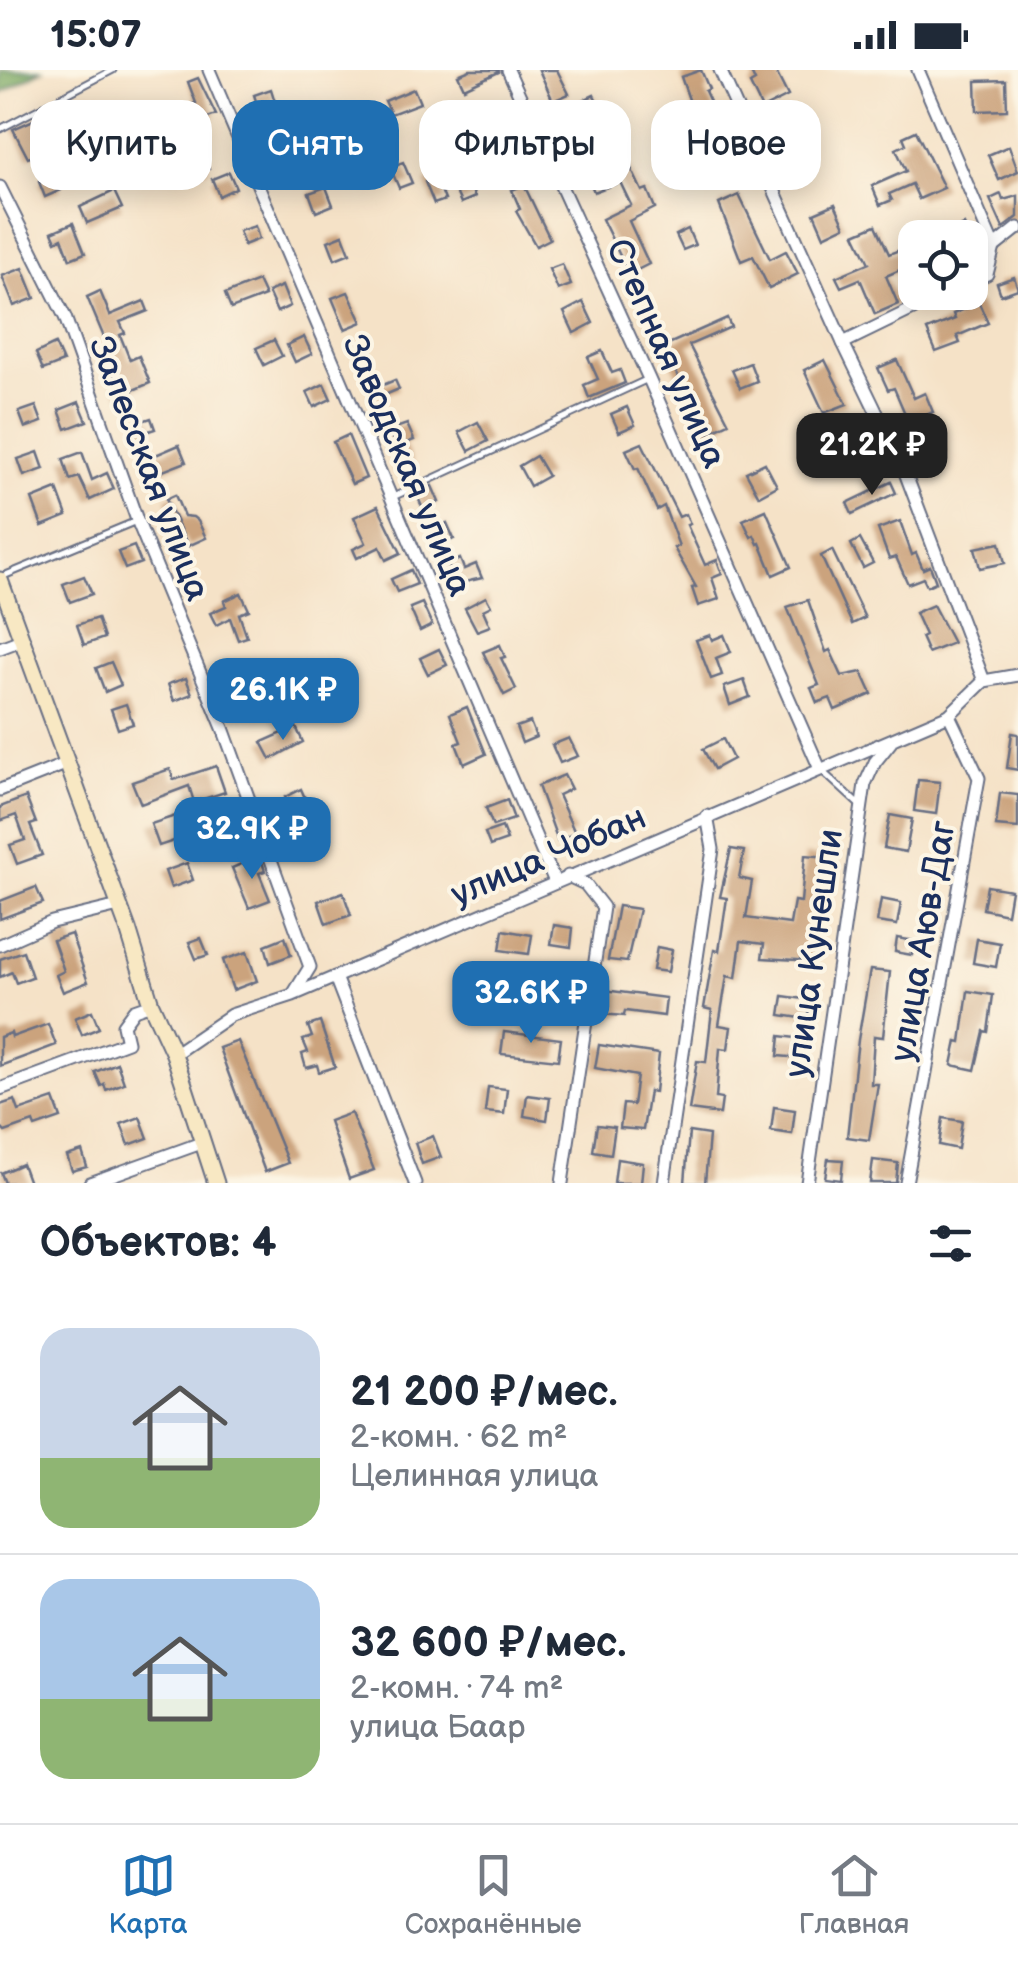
<!DOCTYPE html>
<html lang="ru">
<head>
<meta charset="utf-8">
<style>
  :root { --surface:#fff; --page:#f2f2f3; --text:#1f2937; --muted:#747a83; --line:#e0e1e3; --accent:#1f6fb2 }
  body { margin:0; font-family:"Balsamiq Sans",sans-serif; background:var(--page); color:var(--text); height:100vh; display:flex; flex-direction:column; font-size:38px; white-space:nowrap }
  * { box-sizing:border-box; margin:0 }
  p { font-size:32px; color:var(--muted) }
  .icon { flex:none; width:55px; height:55px; fill:none; stroke:currentColor; stroke-width:2; stroke-linecap:round; stroke-linejoin:round }
  .map { position:relative; height:1113px; overflow:hidden }
  .details { display:flex; flex-direction:column; background:var(--surface); flex:1 }
  .details>* { flex:none }
  .guide { position:absolute; left:30px; top:30px; width:960px; height:90px; display:flex; gap:20px }
  .tools { position:absolute; left:898px; top:150px; display:grid; gap:20px }
  .tools a { display:grid; place-items:center; width:90px; height:90px; border-radius:20px; background:var(--surface); box-shadow:0 5px 25px #0003; font-size:50px }
  .price { position:absolute; translate:-50% -85px; padding:0 22px; border-radius:20px; background:var(--accent); color:#fff; font-size:32px; line-height:65px; filter:drop-shadow(0 2px 5px #0008) }
  .price::after { content:''; position:absolute; left:50%; top:60px; width:30px; height:22px; margin-left:-15px; background:inherit; clip-path:polygon(0 0,100% 0,50% 100%) }
  .price.active { background:#222; color:#fff }
  ul { padding:0; list-style:none }
  li { display:flex; align-items:center; gap:30px; height:250px; padding:0 40px }
  li+li { border-top:2px solid var(--line) }
  li span { display:grid; place-items:center; flex:none; width:280px; height:200px; border-radius:30px; color:#555 }
  li>.icon { margin-inline-start:auto }
  span .icon { width:120px; height:120px; fill:#fffc; stroke-width:1 }
  li b { font-size:42px }
  h2 { display:flex; justify-content:space-between; align-items:center; height:120px; padding:0 40px; font-size:42px }
  .pill { padding:0 35px; border-radius:30px; background:var(--surface); box-shadow:0 5px 25px #0003; font-size:35px; line-height:90px }
  .pill.active { background:var(--accent); color:#fff }
  .status { display:flex; justify-content:space-between; align-items:center; height:70px; padding:0 50px; background:var(--surface); direction:ltr }
  .status svg { height:28px; fill:currentColor }
  .tabs { display:flex; justify-content:space-around; align-items:center; height:140px; border-top:2px solid var(--line); background:var(--surface); font-size:28px; color:var(--muted) }
  .tabs a { display:grid; justify-items:center; gap:5px }
  .tabs .active { color:var(--accent) }
  .map>svg:first-child { display:block }
  .forest { fill:#7aa862; stroke:#4a6c60; stroke-width:2.5 }
  .building { fill:#cba37d }
  .lines { fill:none; stroke-linecap:round; stroke-linejoin:round }
  .service-casing { stroke:#676e83; stroke-width:9 }
  .minor-casing { stroke:#676e83; stroke-width:15 }
  .secondary-casing { stroke:#676e83; stroke-width:19 }
  .service { stroke:#fff; stroke-width:5 }
  .minor { stroke:#fff; stroke-width:11 }
  .secondary { stroke:#f8e8c3; stroke-width:15 }
  .labels { text-anchor:middle; stroke-width:8; stroke-linejoin:round; paint-order:stroke }
  .street-label { font-size:35px; fill:#1b2f5e; stroke:#fcf5e5 }
</style>
</head>
<body>
<div class="status"><b>15:07</b><svg viewBox="0 0 49 12"><path d="M0 12V9h3v3zM5 12V6h3v6zM10 12V3h3v9zM15 12V0h3v12zM26 1h20v11H26zM47 4h2v5h-2z"/></svg></div>
<div class="map">
<svg width="1018" height="1113" viewBox="0 0 1018 1113">
  <rect width="100%" height="100%" fill="#fcf5e5"/>
  <filter id="ink" filterUnits="userSpaceOnUse"><feTurbulence type="fractalNoise" baseFrequency=".01" numOctaves="2"/><feDisplacementMap in="SourceGraphic" scale="20" xChannelSelector="R" yChannelSelector="G"/><feConvolveMatrix kernelMatrix="1 2 1 2 8 2 1 2 1" color-interpolation-filters="sRGB"/></filter>
  <filter id="wash" filterUnits="userSpaceOnUse"><feTurbulence type="fractalNoise" baseFrequency=".0048" numOctaves="4" result="noise"/><feDisplacementMap in="SourceGraphic" scale="40" xChannelSelector="R" yChannelSelector="G"/><feGaussianBlur stdDeviation="2.25" result="paint"/><feColorMatrix in="noise" values="0 0 0 0 0 0 0 0 0 0 0 0 0 0 0 0 0 1.4 0 .05"/><feComposite in="paint" operator="in"/></filter>
  <g filter="url(#wash)">
    <rect width="100%" height="100%" fill="#f5e2c7"/>
    <polygon class="forest" points="0,0 42,0 0,24"/>
    <g id="blocks">
      <g class="building">
        <polygon points="470,0 499,0 499,2 464,18 458,5"/>
        <polygon points="539,0 557,0 569,24 553,31"/>
        <polygon points="701,0 709,19 705,21 717,47 698,55 681,7"/>
        <polygon points="750,0 775,0 788,26 762,39 750,14 755,11"/>
        <polygon points="198,8 216,45 197,52 190,35 196,33 188,12"/>
        <polygon points="1006,10 1007,40 977,41 976,11"/>
        <polygon points="271,19 275,32 258,37 254,25"/>
        <polygon points="414,19 420,33 391,44 385,31"/>
        <polygon points="594,25 599,35 584,43 579,32"/>
        <polygon points="490,34 495,48 468,58 462,45"/>
        <polygon points="285,36 291,52 281,56 274,40"/>
        <polygon points="38,48 49,80 28,88 13,59"/>
        <polygon points="580,49 589,68 572,76 563,57"/>
        <polygon points="731,61 736,71 712,83 707,73"/>
        <polygon points="916,61 944,118 919,129 912,114 889,124 892,130 880,135 872,116 906,101 896,79 906,74 903,67"/>
        <polygon points="301,70 308,89 292,95 285,77"/>
        <polygon points="281,71 286,81 265,89 261,79"/>
        <polygon points="502,72 508,85 481,98 475,85"/>
        <polygon points="800,74 808,92 793,99 784,82"/>
        <polygon points="1009,76 1018,101 999,110 988,85"/>
        <polygon points="204,81 209,99 190,105 184,87"/>
        <polygon points="599,88 605,101 627,90 642,121 647,119 655,138 629,151 649,194 629,204 602,149 631,135 620,112 594,122 583,95"/>
        <polygon points="403,92 412,113 399,118 390,97"/>
        <polygon points="229,102 236,118 219,126 212,109"/>
        <polygon points="55,105 61,120 45,127 39,112"/>
        <polygon points="436,108 445,130 434,134 425,112"/>
        <polygon points="469,114 475,127 461,133 455,120"/>
        <polygon points="524,115 550,169 536,176 516,141 520,139 512,120"/>
        <polygon points="326,117 333,135 316,142 309,123"/>
        <polygon points="114,121 122,138 87,153 80,137"/>
        <polygon points="1001,124 1003,130 1018,126 1018,147 1003,158 990,129"/>
        <polygon points="739,125 770,189 786,181 798,204 769,218 753,186 741,191 719,134"/>
        <polygon points="835,134 845,156 824,166 814,143"/>
        <polygon points="73,153 85,183 70,189 62,168 56,171 52,162"/>
        <polygon points="876,155 889,184 902,179 909,196 886,206 898,234 875,244 860,209 841,217 836,207 869,193 855,164"/>
        <polygon points="964,155 970,168 937,168"/>
        <polygon points="255,156 259,169 244,175 239,161"/>
        <polygon points="688,159 695,175 683,180 676,165"/>
        <polygon points="343,165 350,183 335,189 328,171"/>
        <polygon points="562,194 571,215 558,220 549,199"/>
        <polygon points="23,198 35,228 14,236 2,206"/>
        <polygon points="1014,207 1018,219 1001,225 997,213"/>
        <polygon points="258,211 265,226 231,239 225,224"/>
        <polygon points="282,216 290,236 277,242 268,222"/>
        <polygon points="100,221 110,245 144,231 148,241 120,252 125,263 120,265 130,290 139,286 150,313 119,326 111,306 119,303 87,227"/>
        <polygon points="348,222 362,252 345,259 332,228"/>
        <polygon points="583,232 593,253 574,263 564,242"/>
        <polygon points="979,233 988,253 957,266 960,273 936,282 927,260 955,249 953,244"/>
        <polygon points="727,248 731,257 689,275 729,353 704,365 664,276"/>
        <polygon points="304,267 312,284 295,292 287,275"/>
        <polygon points="274,270 282,286 264,295 256,278"/>
        <polygon points="55,274 63,292 43,300 36,283"/>
        <polygon points="602,281 612,303 620,300 625,313 589,328 584,315 598,309 588,287"/>
        <polygon points="825,290 847,334 824,343 804,300"/>
        <polygon points="897,290 914,328 925,323 933,342 909,353 894,318 888,320 878,298"/>
        <polygon points="750,293 757,311 740,318 732,300"/>
        <polygon points="395,310 399,319 380,327 376,318"/>
        <polygon points="324,314 331,329 314,337 307,322"/>
        <polygon points="79,332 87,351 66,359 59,340"/>
        <polygon points="36,336 42,352 25,358 19,342"/>
        <polygon points="627,337 635,355 619,362 611,344"/>
        <polygon points="151,348 155,359 140,364 136,353"/>
        <polygon points="393,352 396,358 407,354 414,370 404,374 416,399 408,403 386,355"/>
        <polygon points="478,352 488,371 469,381 459,362"/>
        <polygon points="348,365 366,408 352,414 333,372"/>
        <polygon points="940,365 947,382 928,389 921,373"/>
        <polygon points="642,373 679,447 686,444 690,454 687,455 705,495 717,490 722,504 712,508 719,529 698,536 692,518 696,517 674,478 679,476 664,436 657,440 638,398 635,399 626,380"/>
        <polygon points="179,375 186,392 158,403 151,387"/>
        <polygon points="38,382 44,399 24,406 18,389"/>
        <polygon points="82,382 92,410 107,403 114,419 90,430 79,407 70,410 63,389"/>
        <polygon points="536,386 548,406 530,416 519,396"/>
        <polygon points="765,393 777,416 759,426 746,402"/>
        <polygon points="891,412 896,423 852,444 847,433"/>
        <polygon points="432,416 439,432 423,439 416,423"/>
        <polygon points="57,419 67,446 42,456 32,429"/>
        <polygon points="175,425 184,446 193,447 198,451 206,468 188,476 166,429"/>
        <polygon points="378,436 401,483 386,490 380,477 357,488 353,479 366,473 354,447"/>
        <polygon points="766,440 791,497 773,505 760,473 758,474 754,465 751,467 743,450"/>
        <polygon points="900,451 912,485 916,483 923,499 930,496 936,512 927,516 923,508 908,514 896,487 889,489 878,459"/>
        <polygon points="447,453 454,469 441,475 433,459"/>
        <polygon points="860,469 873,493 863,498 851,474"/>
        <polygon points="1000,473 1005,493 980,498 975,478"/>
        <polygon points="134,476 141,493 125,499 118,482"/>
        <polygon points="832,480 865,548 852,554 821,486"/>
        <polygon points="460,489 464,499 476,494 482,508 456,514 448,494"/>
        <polygon points="411,500 417,514 397,522 391,509"/>
        <polygon points="84,506 92,524 70,532 63,514"/>
        <polygon points="241,523 249,540 239,544 247,567 238,570 230,548 216,555 210,543 226,536 224,531"/>
        <polygon points="486,527 491,536 483,540 490,556 477,561 465,538"/>
        <polygon points="808,530 826,582 830,580 842,606 862,602 872,624 835,640 830,628 817,633 811,618 819,615 787,537"/>
        <polygon points="422,533 432,555 420,561 410,538"/>
        <polygon points="933,535 953,573 928,583 921,567 925,565 915,543"/>
        <polygon points="97,548 104,568 84,575 77,555"/>
        <polygon points="710,565 712,570 724,565 731,582 716,588 722,605 711,609 696,570"/>
        <polygon points="500,575 505,587 501,588 516,619 504,625 483,582"/>
        <polygon points="439,579 447,595 428,604 420,588"/>
        <polygon points="111,592 121,615 105,622 96,598"/>
        <polygon points="256,607 262,625 246,630 241,611"/>
        <polygon points="186,608 192,624 174,631 168,614"/>
        <polygon points="744,610 750,627 730,635 724,617"/>
        <polygon points="126,634 133,654 118,659 111,639"/>
        <polygon points="467,637 486,684 464,694 456,674 461,672 450,644"/>
        <polygon points="530,652 536,667 522,673 516,657"/>
        <polygon points="296,657 303,672 271,689 262,672"/>
        <polygon points="1012,663 1018,664 1018,700 1007,698"/>
        <polygon points="569,668 578,686 560,693 552,675"/>
        <polygon points="723,669 733,689 714,699 703,679"/>
        <polygon points="216,696 225,722 194,732 189,716 141,734 132,712 170,699 174,710"/>
        <polygon points="564,705 571,719 558,725 575,763 558,771 538,716"/>
        <polygon points="918,710 940,712 936,744 914,741"/>
        <polygon points="301,719 309,737 293,745 285,727"/>
        <polygon points="1000,723 1018,725 1018,758 996,756"/>
        <polygon points="26,727 36,753 30,755 42,785 17,794 10,775 25,770 16,745 0,751 0,737"/>
        <polygon points="507,730 514,749 493,756 486,738"/>
        <polygon points="890,745 912,749 906,782 884,778"/>
        <polygon points="175,746 183,768 159,776 151,754"/>
        <polygon points="502,757 507,770 490,776 485,763"/>
        <polygon points="731,779 744,781 739,808 752,811 746,848 790,854 794,831 801,832 805,785 829,787 826,818 820,817 814,860 819,861 815,891 762,888 764,874 741,871 736,908 727,906 719,955 731,957 728,979 720,978 716,1028 722,1029 720,1044 689,1040 697,991 706,992 712,940 704,938 714,880 719,881 727,828 720,827"/>
        <polygon points="260,786 265,801 259,803 270,830 249,838 232,798"/>
        <polygon points="187,793 193,810 171,818 165,801"/>
        <polygon points="987,816 1011,820 1007,844 983,839"/>
        <polygon points="36,817 43,833 0,849 0,831"/>
        <polygon points="343,822 351,845 326,854 318,831"/>
        <polygon points="881,829 901,833 897,855 877,852"/>
        <polygon points="618,836 639,839 627,892 608,890"/>
        <polygon points="554,855 573,858 571,877 551,874"/>
        <polygon points="503,860 532,865 529,884 500,880"/>
        <polygon points="71,864 88,912 63,922 56,905 64,901 53,870"/>
        <polygon points="285,867 291,885 270,893 265,875"/>
        <polygon points="201,868 208,885 196,889 189,872"/>
        <polygon points="897,868 915,871 912,885 895,882"/>
        <polygon points="977,869 1000,873 996,897 973,893"/>
        <polygon points="657,877 672,880 668,902 653,900"/>
        <polygon points="23,881 32,907 16,913 12,902 0,907 0,889"/>
        <polygon points="247,882 257,911 233,920 223,890"/>
        <polygon points="870,900 890,902 883,967 874,966 871,1014 878,1014 869,1070 847,1067 858,970"/>
        <polygon points="511,905 529,908 526,928 508,925"/>
        <polygon points="548,912 567,915 564,935 545,932"/>
        <polygon points="604,920 666,928 664,946 625,941 624,946 601,944"/>
        <polygon points="968,921 993,925 988,962 984,961 975,1000 952,995 957,971 961,972"/>
        <polygon points="783,926 811,930 808,949 780,945"/>
        <polygon points="92,941 99,958 82,965 75,948"/>
        <polygon points="320,952 335,997 319,1002 317,995 306,998 302,984 308,982 303,970 312,967 308,956"/>
        <polygon points="48,954 56,975 0,996 0,967 11,963 12,967"/>
        <polygon points="504,962 561,969 558,990 501,984"/>
        <polygon points="780,966 804,969 801,988 778,986"/>
        <polygon points="238,971 288,1093 265,1102 219,978"/>
        <polygon points="599,975 659,984 655,1022 649,1021 643,1060 620,1058 623,1034 633,1035 637,1006 595,998"/>
        <polygon points="117,993 124,1013 106,1020 104,1014 101,1016 95,1002"/>
        <polygon points="488,1017 507,1019 504,1044 485,1042"/>
        <polygon points="527,1025 550,1028 547,1050 524,1046"/>
        <polygon points="54,1029 61,1048 35,1057 33,1052 5,1062 0,1057 0,1035 15,1030 19,1041"/>
        <polygon points="774,1037 795,1040 792,1064 771,1061"/>
        <polygon points="351,1043 374,1100 349,1109 329,1051"/>
        <polygon points="140,1047 148,1068 129,1075 121,1054"/>
        <polygon points="943,1048 962,1051 958,1079 939,1075"/>
        <polygon points="597,1055 615,1057 611,1084 593,1081"/>
        <polygon points="689,1062 709,1065 705,1113 685,1113"/>
        <polygon points="433,1066 441,1087 422,1094 415,1073"/>
        <polygon points="82,1081 87,1097 72,1101 67,1086"/>
        <polygon points="617,1089 643,1093 641,1113 614,1113"/>
        <polygon points="828,1089 843,1090 841,1110 825,1108"/>
        <polygon points="873,1090 898,1093 896,1113 870,1113"/>
        <polygon points="22,1094 29,1113 5,1113 1,1103"/>
      </g>
    </g>
  </g>
  <g filter="url(#ink)">
    <use href="#blocks" fill-opacity="0" stroke="#676e83" stroke-width="2.5"/>
    <g class="lines">
      <defs>
        <g id="service">
          <polyline points="0,59 113,0"/>
          <polyline points="393,427 646,310"/>
          <polyline points="1,507 134,452"/>
          <polyline points="822,701 858,734"/>
        </g>
        <g id="minor">
          <polyline points="209,0 555,812"/>
          <polyline points="508,0 649,309 820,699"/>
          <polyline points="720,0 843,273 903,397 984,611"/>
          <polyline points="918,0 994,177 987,204 970,212"/>
          <polyline points="0,117 65,247 137,450 223,658 310,897 294,923"/>
          <polyline points="994,177 1018,158"/>
          <polyline points="843,273 948,222"/>
          <polyline points="0,578 21,570"/>
          <polyline points="0,720 68,693"/>
          <polyline points="0,875 52,852 119,836"/>
          <polyline points="335,907 415,1113"/>
          <polyline points="174,984 231,945 293,925 949,645 984,611 1018,605"/>
          <polyline points="0,1019 127,972 123,955 134,940 151,934"/>
          <polyline points="90,1113 204,1072"/>
          <polyline points="562,1113 603,837 585,814 568,806"/>
          <polyline points="664,1113 713,779 707,746"/>
          <polyline points="807,1113 865,714 875,692 891,672"/>
          <polyline points="906,1113 979,708 949,645"/>
        </g>
        <polyline id="secondary" points="0,510 128,859 151,934 174,984 216,1113"/>
      </defs>
      <use href="#service" class="service-casing"/>
      <use href="#minor" class="minor-casing"/>
      <use href="#secondary" class="secondary-casing"/>
      <use href="#service" class="service"/>
      <use href="#minor" class="minor"/>
      <use href="#secondary" class="secondary"/>
    </g>
  </g>
  <g class="labels">
    <g class="street-label">
      <text transform="translate(667 283) rotate(66)" y="12">Степная улица</text>
      <text transform="translate(408 395) rotate(67)" y="12">Заводская улица</text>
      <text transform="translate(150 398) rotate(69)" y="12">Залесская улица</text>
      <text transform="translate(548 785) rotate(-23)" y="12">улица Чобан</text>
      <text transform="translate(922 871) rotate(-80)" y="12">улица Аюв-Даг</text>
      <text transform="translate(813 883) rotate(-82)" y="12">улица Кунешли</text>
    </g>
  </g>
</svg>
<div class="tools">
<a><svg class="icon" aria-label="locate" viewBox="0 0 24 24"><circle cx="12" cy="12" r="6"/><path d="M12 2v4M12 18v4M2 12h4M18 12h4"/></svg></a>
</div>
<b class="price active" style="left:872px;top:428px">21.2K ₽</b>
<b class="price" style="left:283px;top:673px">26.1K ₽</b>
<b class="price" style="left:252px;top:812px">32.9K ₽</b>
<b class="price" style="left:531px;top:976px">32.6K ₽</b>
<div class="guide">
<a class="pill">Купить</a>
<a class="pill active">Снять</a>
<a class="pill">Фильтры</a>
<a class="pill">Новое</a>
</div>
</div>
<section class="details">
<h2>Объектов: 4<svg class="icon" aria-label="filters" viewBox="0 0 24 24"><path d="M4 7h16M4 17h16"/><circle cx="9" cy="7" r="2"/><circle cx="15" cy="17" r="2"/></svg></h2>
<ul>
<li><span style="background:linear-gradient(#c9d6e8 65%,#8fb573 0)"><svg class="icon" aria-label="home" viewBox="0 0 24 24"><path d="M3 11l9-7 9 7M6 9v11h12V9"/></svg></span><div><b>21 200 ₽/мес.</b><p>2-комн. · 62 m²</p><p>Целинная улица</p></div></li>
<li><span style="background:linear-gradient(#a9c7e8 60%,#8fb573 0)"><svg class="icon" aria-label="home" viewBox="0 0 24 24"><path d="M3 11l9-7 9 7M6 9v11h12V9"/></svg></span><div><b>32 600 ₽/мес.</b><p>2-комн. · 74 m²</p><p>улица Баар</p></div></li>
</ul>
</section>
<nav class="tabs">
<a class="active"><svg class="icon" aria-label="map" viewBox="0 0 24 24"><path d="M3 6l6-2 6 2 6-2v14l-6 2-6-2-6 2zM9 4v14M15 6v14"/></svg>Карта</a>
<a><svg class="icon" aria-label="saved" viewBox="0 0 24 24"><path d="M7 4h10v16l-5-4-5 4z"/></svg>Сохранённые</a>
<a><svg class="icon" aria-label="home" viewBox="0 0 24 24"><path d="M3 11l9-7 9 7M6 9v11h12V9"/></svg>Главная</a>
</nav>
</body>
</html>
